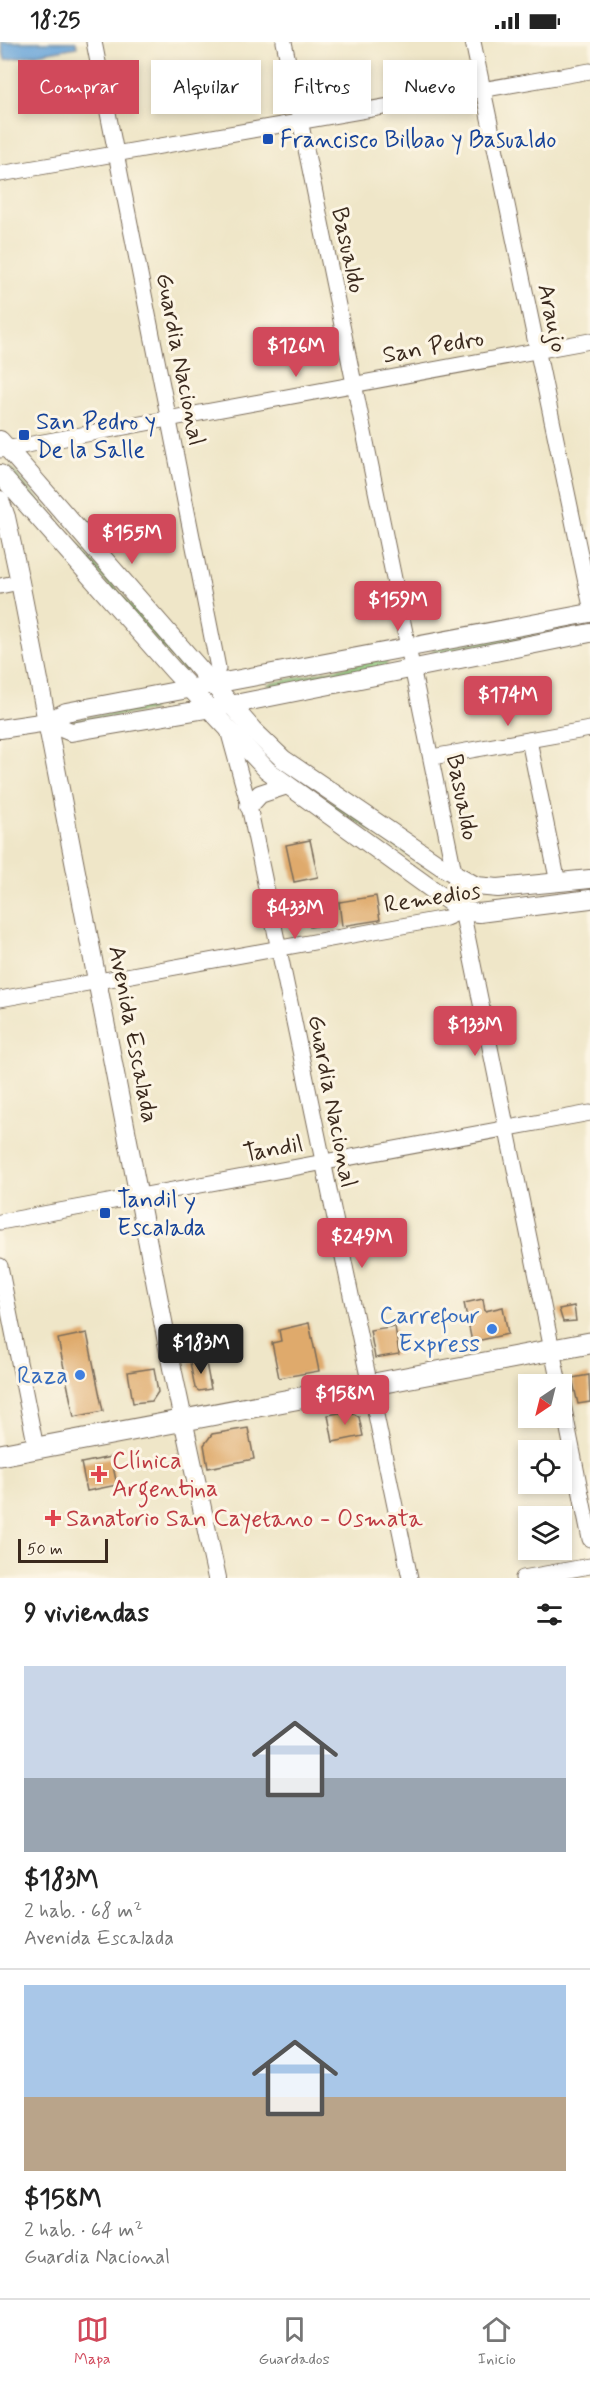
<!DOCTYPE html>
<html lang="es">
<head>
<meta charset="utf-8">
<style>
  :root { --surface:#fff; --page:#f6f6f6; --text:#222; --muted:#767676; --line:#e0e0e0; --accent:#d1495b }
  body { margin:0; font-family:Mynerve,sans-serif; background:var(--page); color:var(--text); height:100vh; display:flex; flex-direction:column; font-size:22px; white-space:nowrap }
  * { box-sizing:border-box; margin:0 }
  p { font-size:20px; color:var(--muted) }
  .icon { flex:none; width:33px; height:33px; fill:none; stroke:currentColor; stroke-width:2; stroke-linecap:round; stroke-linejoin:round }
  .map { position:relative; height:1536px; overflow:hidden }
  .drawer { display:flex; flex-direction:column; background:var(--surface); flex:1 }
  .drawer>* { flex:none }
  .hud { position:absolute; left:18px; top:18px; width:555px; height:54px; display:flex; gap:12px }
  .needle { width:39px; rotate:215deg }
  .tools { position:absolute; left:518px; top:1332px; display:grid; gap:12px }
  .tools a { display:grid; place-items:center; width:54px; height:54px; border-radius:0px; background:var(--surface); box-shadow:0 3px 9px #0003; font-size:30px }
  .scale { position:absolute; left:18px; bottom:15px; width:90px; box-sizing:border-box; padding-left:6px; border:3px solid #3b2a1e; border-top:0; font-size:16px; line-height:21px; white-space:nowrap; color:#3b2a1e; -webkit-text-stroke:4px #fcf5e5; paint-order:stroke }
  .price { position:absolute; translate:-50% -51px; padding:0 14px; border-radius:6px; background:var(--accent); color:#fff; font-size:20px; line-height:39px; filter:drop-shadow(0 2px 3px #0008) }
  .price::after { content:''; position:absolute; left:50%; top:36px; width:18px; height:14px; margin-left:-9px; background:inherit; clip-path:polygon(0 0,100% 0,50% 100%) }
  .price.current { background:#222; color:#fff }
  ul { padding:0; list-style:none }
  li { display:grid; align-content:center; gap:12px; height:318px; padding:0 24px }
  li+li { border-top:2px solid var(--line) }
  li span { display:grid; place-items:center; height:186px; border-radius:0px; color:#555 }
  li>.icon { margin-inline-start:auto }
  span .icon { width:108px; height:108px; fill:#fffc; stroke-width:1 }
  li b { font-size:26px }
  h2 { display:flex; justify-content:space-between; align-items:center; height:72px; padding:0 24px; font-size:26px }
  .chip { padding:0 21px; border-radius:0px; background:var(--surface); box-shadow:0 3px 9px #0003; font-size:21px; line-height:54px }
  .chip.current { background:var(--accent); color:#fff }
  .status { display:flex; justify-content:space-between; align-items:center; height:42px; padding:0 30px; background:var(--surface); direction:ltr }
  .status svg { height:16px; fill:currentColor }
  .tabs { display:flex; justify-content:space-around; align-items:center; height:84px; border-top:2px solid var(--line); background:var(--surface); font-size:16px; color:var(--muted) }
  .tabs a { display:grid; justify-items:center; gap:3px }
  .tabs .current { color:var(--accent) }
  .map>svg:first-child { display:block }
  .green { fill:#94d085; stroke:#687d52; stroke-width:1.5 }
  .water { fill:#68a4d9; stroke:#52677c; stroke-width:1.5 }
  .building { fill:#dfaa6c }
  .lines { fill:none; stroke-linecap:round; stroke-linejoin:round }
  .minor-casing { stroke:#7a6c5a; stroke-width:17 }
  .tertiary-casing { stroke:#7a6c5a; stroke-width:20 }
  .secondary-casing { stroke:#7a6c5a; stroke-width:23 }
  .minor { stroke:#fff; stroke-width:15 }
  .tertiary { stroke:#fff; stroke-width:18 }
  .secondary { stroke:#fff; stroke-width:21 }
  .transit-dot { fill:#1a4fb4; stroke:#fcf5e5; stroke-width:2 }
  .shop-dot { fill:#3f7fe0; stroke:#fcf5e5; stroke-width:2 }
  .health-dot { fill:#e0444e; stroke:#fcf5e5; stroke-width:2 }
  .labels { text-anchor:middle; stroke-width:6; stroke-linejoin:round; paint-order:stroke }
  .transit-label { font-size:24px; fill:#164399; stroke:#fcf5e5; text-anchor:start }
  .street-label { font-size:24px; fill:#3b2a1e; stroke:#fcf5e5 }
  .shop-label { font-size:24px; fill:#366cbe; stroke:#fcf5e5; text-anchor:end }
  .health-label { font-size:24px; fill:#be3a42; stroke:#fcf5e5; text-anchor:start }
</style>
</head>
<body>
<div class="status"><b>18:25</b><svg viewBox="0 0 49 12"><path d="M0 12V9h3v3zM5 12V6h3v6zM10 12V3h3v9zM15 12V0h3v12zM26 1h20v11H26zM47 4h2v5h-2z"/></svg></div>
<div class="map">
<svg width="590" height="1536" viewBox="0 0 590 1536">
  <rect width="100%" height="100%" fill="#fcf5e5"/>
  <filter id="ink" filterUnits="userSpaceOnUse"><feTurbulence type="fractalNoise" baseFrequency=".0167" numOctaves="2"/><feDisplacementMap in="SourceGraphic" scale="12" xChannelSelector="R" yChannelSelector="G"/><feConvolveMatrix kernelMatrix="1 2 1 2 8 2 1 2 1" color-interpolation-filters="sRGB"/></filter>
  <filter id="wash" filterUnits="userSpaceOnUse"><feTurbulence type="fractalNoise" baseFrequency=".008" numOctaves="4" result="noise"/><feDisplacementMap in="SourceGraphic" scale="24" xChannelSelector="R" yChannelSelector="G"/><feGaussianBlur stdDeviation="1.35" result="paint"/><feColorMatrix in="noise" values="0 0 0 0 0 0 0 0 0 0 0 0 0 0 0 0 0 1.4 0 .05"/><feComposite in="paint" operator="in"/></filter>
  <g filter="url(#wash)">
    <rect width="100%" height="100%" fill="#efe6c8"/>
    <g class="green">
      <polygon points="11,426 187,628 183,629 9,428"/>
      <polygon points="568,581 570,587 437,615 432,611 433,607"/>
      <polygon points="387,616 386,625 271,646 268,642"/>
      <polygon points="150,662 152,668 72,681 71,679"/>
      <polygon points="271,720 420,817 420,820 270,724"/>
    </g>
    <polygon class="water" points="1,0 76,0 77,5 5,18"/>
    <g id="blocks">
      <g class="building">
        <polygon points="310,798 318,835 294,840 286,803"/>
        <polygon points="376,854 380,878 342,884 339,860"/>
        <polygon points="315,876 317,884 310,885 308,877"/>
        <polygon points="483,1257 485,1269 503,1265 508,1292 472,1300 464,1261"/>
        <polygon points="574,1264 576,1279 563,1280 559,1267"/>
        <polygon points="309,1281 319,1329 279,1336 272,1301 281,1299 279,1288"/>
        <polygon points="395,1284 399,1312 375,1316 370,1288"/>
        <polygon points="87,1291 103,1369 74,1375 58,1297"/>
        <polygon points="205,1316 211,1347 199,1349 195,1346 190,1320"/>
        <polygon points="154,1326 158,1350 152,1359 133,1361 128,1330"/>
        <polygon points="589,1333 590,1360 578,1362 572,1336"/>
        <polygon points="349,1369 359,1375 363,1394 333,1400 328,1373"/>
        <polygon points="248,1386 254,1417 208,1426 204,1403 212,1392"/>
        <polygon points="111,1415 117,1443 87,1449 81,1421"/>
      </g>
    </g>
  </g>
  <g filter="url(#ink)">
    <use href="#blocks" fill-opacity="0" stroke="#7a6c5a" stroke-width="1.5"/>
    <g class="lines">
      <defs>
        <g id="minor">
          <polyline points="94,0 218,626 213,643"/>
          <polyline points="284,0 559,1342"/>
          <polyline points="473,0 590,560"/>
          <polyline points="0,132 590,29"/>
          <polyline points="0,408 590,299"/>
          <polyline points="0,544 20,540"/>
          <polyline points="228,688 249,764 410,1536"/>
          <polyline points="529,698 558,841"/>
          <polyline points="432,715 590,687"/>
          <polyline points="0,957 446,876 462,869"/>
          <polyline points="0,1180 590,1071"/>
          <polyline points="0,1224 36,1406"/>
          <polyline points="561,1352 590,1497"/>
          <polyline points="523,1536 590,1524"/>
        </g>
        <g id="tertiary">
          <polyline points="0,398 253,688 283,717 441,824 476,844 498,846 590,837"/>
          <polyline points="0,432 173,628 267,728 462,869 479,871 590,857"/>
          <polyline points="0,458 6,475 20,540 172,1326 217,1536"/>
          <polyline points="47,680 71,690 230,663 590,591"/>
          <polyline points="0,687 47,680 66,670 590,571"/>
          <polyline points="249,764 260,752 287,743"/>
        </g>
        <polyline id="secondary" points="0,1413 590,1301"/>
      </defs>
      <use href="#minor" class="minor-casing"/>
      <use href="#tertiary" class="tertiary-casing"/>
      <use href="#secondary" class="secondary-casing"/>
      <use href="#minor" class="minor"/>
      <use href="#tertiary" class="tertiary"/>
      <use href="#secondary" class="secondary"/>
    </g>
  </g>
  <g class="transit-dot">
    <rect x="262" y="91" width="12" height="12" rx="3"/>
    <rect x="18" y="387" width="12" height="12" rx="3"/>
    <rect x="99" y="1165" width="12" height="12" rx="3"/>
  </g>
  <g class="shop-dot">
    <circle cx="492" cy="1287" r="6"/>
    <circle cx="80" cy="1333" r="6"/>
  </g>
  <g class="health-dot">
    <path d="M96 1423h6v6h6v6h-6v6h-6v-6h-6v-6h6z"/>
    <path d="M50 1467h6v6h6v6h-6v6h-6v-6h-6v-6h6z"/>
  </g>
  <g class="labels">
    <g class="transit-label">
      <text x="280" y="105">Francisco Bilbao y Basualdo</text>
      <text x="36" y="387">San Pedro y<tspan x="36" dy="28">De la Salle</tspan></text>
      <text x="117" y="1165">Tandil y<tspan x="117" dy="28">Escalada</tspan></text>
    </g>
    <g class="street-label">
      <text transform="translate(349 208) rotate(78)" y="8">Basualdo</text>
      <text transform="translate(553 276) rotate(78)" y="8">Araujo</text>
      <text transform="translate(433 304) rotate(-10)" y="8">San Pedro</text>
      <text transform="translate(181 317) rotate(79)" y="8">Guardia Nacional</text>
      <text transform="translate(463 755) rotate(79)" y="8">Basualdo</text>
      <text transform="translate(432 855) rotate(-9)" y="8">Remedios</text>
      <text transform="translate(134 992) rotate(79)" y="8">Avenida Escalada</text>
      <text transform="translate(333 1059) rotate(79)" y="8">Guardia Nacional</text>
      <text transform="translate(273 1106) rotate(-10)" y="8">Tandil</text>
    </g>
    <g class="shop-label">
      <text x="480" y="1281">Carrefour<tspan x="480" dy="28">Express</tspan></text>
      <text x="68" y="1341">Raza</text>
    </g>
    <g class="health-label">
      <text x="112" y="1426">Clínica<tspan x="112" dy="28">Argentina</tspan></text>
      <text x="66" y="1484">Sanatorio San Cayetano - Osmata</text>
    </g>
  </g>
</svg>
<div class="tools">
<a><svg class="needle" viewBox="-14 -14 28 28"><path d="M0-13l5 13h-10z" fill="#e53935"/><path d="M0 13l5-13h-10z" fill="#767676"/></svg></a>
<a><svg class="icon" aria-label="locate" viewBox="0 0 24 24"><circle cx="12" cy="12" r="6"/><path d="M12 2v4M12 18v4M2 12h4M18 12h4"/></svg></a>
<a><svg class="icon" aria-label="layers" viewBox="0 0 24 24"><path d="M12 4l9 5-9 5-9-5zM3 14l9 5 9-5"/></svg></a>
</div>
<div class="scale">50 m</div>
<b class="price" style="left:296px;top:336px">$126M</b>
<b class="price" style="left:132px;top:523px">$155M</b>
<b class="price" style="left:398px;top:590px">$159M</b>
<b class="price" style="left:508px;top:685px">$174M</b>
<b class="price" style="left:295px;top:898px">$433M</b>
<b class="price" style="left:475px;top:1015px">$133M</b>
<b class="price" style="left:362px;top:1227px">$249M</b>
<b class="price current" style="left:201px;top:1333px">$183M</b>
<b class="price" style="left:345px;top:1384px">$158M</b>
<div class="hud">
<a class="chip current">Comprar</a>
<a class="chip">Alquilar</a>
<a class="chip">Filtros</a>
<a class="chip">Nuevo</a>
</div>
</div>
<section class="drawer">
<h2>9 viviendas<svg class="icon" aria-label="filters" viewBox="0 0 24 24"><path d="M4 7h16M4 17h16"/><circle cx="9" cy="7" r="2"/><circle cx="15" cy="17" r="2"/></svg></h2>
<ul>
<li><span style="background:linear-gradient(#c9d6e8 60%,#9aa5b1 0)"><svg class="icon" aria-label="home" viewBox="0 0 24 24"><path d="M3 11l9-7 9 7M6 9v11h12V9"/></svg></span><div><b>$183M</b><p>2 hab. · 68 m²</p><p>Avenida Escalada</p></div></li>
<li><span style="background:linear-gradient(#a9c7e8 60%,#b9a48a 0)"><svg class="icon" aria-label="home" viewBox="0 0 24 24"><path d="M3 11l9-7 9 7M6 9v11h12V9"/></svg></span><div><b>$158M</b><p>2 hab. · 64 m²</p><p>Guardia Nacional</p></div></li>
</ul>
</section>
<nav class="tabs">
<a class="current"><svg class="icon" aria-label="map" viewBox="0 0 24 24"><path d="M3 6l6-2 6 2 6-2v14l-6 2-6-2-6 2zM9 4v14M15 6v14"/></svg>Mapa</a>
<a><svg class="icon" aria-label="saved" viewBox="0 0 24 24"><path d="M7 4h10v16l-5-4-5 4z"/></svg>Guardados</a>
<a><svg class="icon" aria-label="home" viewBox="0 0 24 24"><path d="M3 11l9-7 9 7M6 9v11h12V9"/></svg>Inicio</a>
</nav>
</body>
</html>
